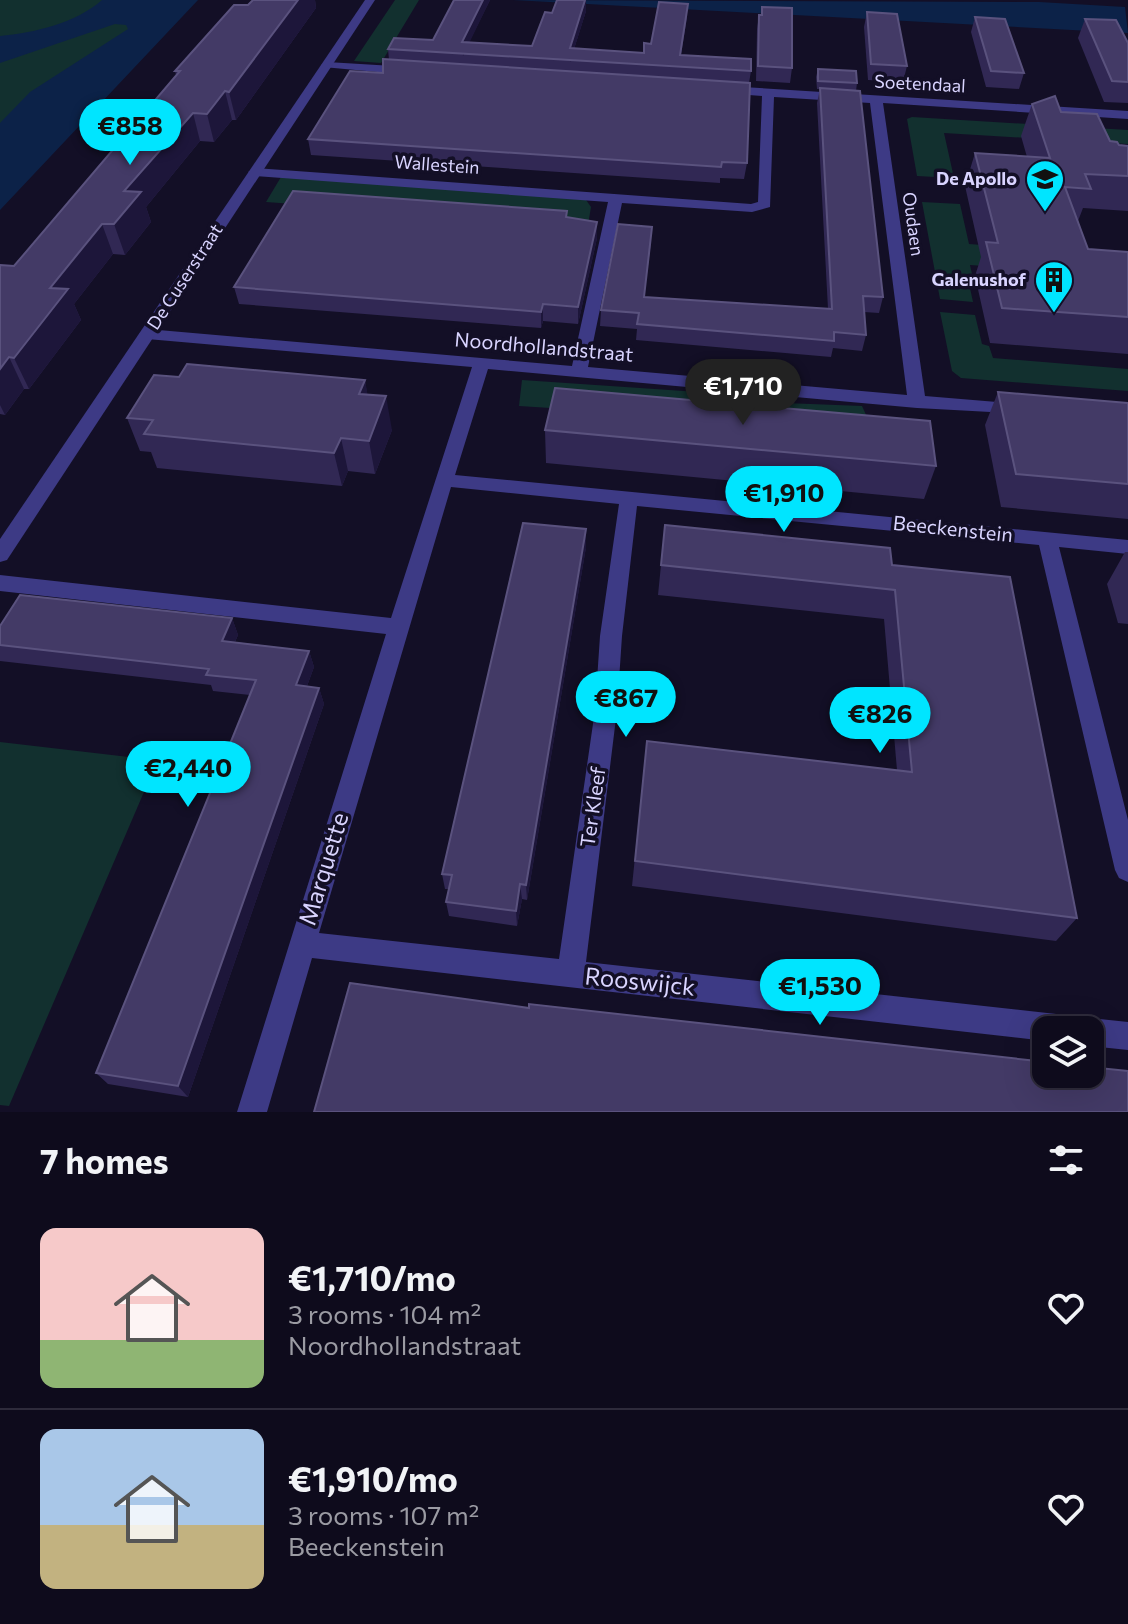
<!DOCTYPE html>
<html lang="en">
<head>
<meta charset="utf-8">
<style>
  :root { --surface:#0e0b1c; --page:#1c1929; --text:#f1f3f6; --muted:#9b9ba3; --line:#2e2b3b; --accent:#00e5ff }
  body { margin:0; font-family:Commissioner,sans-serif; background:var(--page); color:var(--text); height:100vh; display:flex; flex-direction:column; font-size:30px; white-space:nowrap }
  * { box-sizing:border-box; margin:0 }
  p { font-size:26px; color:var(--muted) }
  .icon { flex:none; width:44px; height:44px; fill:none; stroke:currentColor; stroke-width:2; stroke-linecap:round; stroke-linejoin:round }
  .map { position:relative; height:1112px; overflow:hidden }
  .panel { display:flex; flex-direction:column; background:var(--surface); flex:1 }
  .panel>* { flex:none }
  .buttons { position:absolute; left:1032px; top:1016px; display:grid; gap:16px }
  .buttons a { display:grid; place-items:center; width:72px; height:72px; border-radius:16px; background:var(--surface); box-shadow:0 8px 32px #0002,0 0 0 2px var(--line); font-size:40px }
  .price { position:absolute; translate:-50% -68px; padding:0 18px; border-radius:28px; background:var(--accent); color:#111; font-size:26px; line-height:52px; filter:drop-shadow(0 2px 4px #0008) }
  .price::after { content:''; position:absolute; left:50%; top:48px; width:24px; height:18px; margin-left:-12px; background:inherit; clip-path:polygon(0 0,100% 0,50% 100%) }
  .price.selected { background:#222; color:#fff }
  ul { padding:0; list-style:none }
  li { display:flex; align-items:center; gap:24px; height:200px; padding:0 40px }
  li+li { border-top:2px solid var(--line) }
  li span { display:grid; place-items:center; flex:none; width:224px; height:160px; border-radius:16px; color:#555 }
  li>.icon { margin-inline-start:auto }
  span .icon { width:96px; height:96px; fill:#fffc; stroke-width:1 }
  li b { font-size:34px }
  h2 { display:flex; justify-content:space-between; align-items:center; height:96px; padding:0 40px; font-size:34px }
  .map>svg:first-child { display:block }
  .green { fill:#12302f }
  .water { fill:#0c2248 }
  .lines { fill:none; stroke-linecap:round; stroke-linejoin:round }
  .minor { fill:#3d3a85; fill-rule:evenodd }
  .tertiary { fill:#3d3a85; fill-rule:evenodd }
  .wall { fill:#312854 }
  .shaded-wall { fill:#1d163a }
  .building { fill:#433a66; stroke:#5a527e; stroke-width:2 }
  .labels { text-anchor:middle; stroke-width:7; stroke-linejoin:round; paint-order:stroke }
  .far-street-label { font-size:18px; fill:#d9d4ff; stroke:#130f26 }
  .far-poi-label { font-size:18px; font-weight:bold; fill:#d9d4ff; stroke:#130f26; text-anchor:end }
  .street-label { font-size:20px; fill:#d9d4ff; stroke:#130f26 }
  .near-street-label { font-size:24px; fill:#d9d4ff; stroke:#130f26 }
</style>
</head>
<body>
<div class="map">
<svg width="1128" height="1112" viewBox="0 0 1128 1112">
  <rect width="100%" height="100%" fill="#130f26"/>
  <g class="green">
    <polygon points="0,0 170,0 0,144"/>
    <polygon points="395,0 419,0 381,63 354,61"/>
    <polygon points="912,117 1128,130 1128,144 944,133 954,178 917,176 907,119"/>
    <polygon points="281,177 584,197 591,207 588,225 266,202"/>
    <polygon points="922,202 960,204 969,244 1128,256 1128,276 970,265 972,274 967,274 973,302 940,299"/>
    <polygon points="940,312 975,315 982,344 989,346 993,358 1128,369 1128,391 961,378 952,371"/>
    <polygon points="522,380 728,394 692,417 519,406"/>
    <polygon points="785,403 862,406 873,430 758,416"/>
    <polygon points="0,742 146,759 152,761 153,771 9,1106 0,1105"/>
  </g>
  <g class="water">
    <path d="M102,0h96l-198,210v-87l30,-31 98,-63 -2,-4 -11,-1 -115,39v-27c34,-3 76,-13 102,-36z"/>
    <polygon points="513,0 1039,2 1125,7 1128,33"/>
  </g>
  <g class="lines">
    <g class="minor">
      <polygon points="327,62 410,67 416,71 410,75 323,67 321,65"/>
      <path d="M726,86l402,25v8l-245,-16 42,293 95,8 6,2 3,4 -3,4 -109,-6 -429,-39 -33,106 673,65v14l-69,-7 69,273v62l-9,-4 -4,-8 -76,-325 -402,-39 -15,130 -5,74 -31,252 488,54 10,4 6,-2 38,4v28l-38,-4v-16h-44v11l-734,-83 -45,154h-30l149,-478 -386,-43v-16l391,43 81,-251 -325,-28 -8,-5 8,-5 425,37 36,-164 -353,-26 -7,-4 7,-4 496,36 7,-2 4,-106 -40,-3 -2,-3zM774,97l96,6 37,292 -319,-28 34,-164 130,9 18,-5zM451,487l168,17 -19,132 -5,74 -36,249 -240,-26z"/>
    </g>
    <polygon class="tertiary" points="365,0 375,0 7,560 0,562 0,539"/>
  </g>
  <g class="wall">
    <polygon points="253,0 315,0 316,8 236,120 232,120 214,142 200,141 146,207 151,222 125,255 113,254 74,304 81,320 29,389 24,389 5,415 0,414 0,265 14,266 176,75 175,71"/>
    <polygon points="454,0 490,0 469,42 532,46 552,13 586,0 586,11 574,49 643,53 651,44 687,17 681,55 751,71 749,83 747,163 744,179 720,178 720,183 311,155 308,139 383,73 389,60 388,49 433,40"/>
    <polygon points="762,7 792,68 790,83 756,81 757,29 759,15 761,15"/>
    <polygon points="867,12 907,66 903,82 868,80 864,27"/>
    <polygon points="975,17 1024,73 1019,89 986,87 971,32"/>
    <polygon points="1085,19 1128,43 1128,103 1104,102 1078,38"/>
    <polygon points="818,69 857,83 856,91 883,297 879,313 864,312 866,335 862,351 833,348 831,357 636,340 637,329 600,326 601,310 651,242 644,297 828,309 817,103 820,89 817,89 816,77"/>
    <polygon points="1032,104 1061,112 1110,141 1119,145 1128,146 1128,211 1083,208 1078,221 1088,249 1128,252 1128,354 990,343 975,276 981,257 965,186 975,153 1027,157 1021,136"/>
    <polygon points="567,217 597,222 597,238 578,324 543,321 541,328 239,304 234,287"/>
    <polygon points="179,377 365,380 367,394 392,430 375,474 348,471 342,486 157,468 151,452 140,451 127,418"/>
    <polygon points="998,392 1128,403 1128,519 1001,507 985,425"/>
    <polygon points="545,430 936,466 924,499 546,463"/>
    <polygon points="665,525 892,565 1077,918 1056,941 632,886 647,741 897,770 884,619 658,595"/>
    <polygon points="586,547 527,900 522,899 517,926 449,916 446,902 449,889 445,889 442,874"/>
    <polygon points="1125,552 1128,552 1128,624 1118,623 1107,584"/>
    <polygon points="232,618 238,635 235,642 309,651 314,667 307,686 319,688 324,704 188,1097 108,1084 96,1073 250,695 213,691 211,685 0,661 0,626"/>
  </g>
  <g class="shaded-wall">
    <polygon points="298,0 315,0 316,8 236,120 229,92"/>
    <polygon points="483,0 490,0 463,56 462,42"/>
    <polygon points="586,0 586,11 570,62 570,48"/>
    <polygon points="225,91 232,120 214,142 207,114"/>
    <polygon points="193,113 200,141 146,207 151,222 125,255 114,224 124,191"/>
    <polygon points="597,222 597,238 578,324 578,307"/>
    <polygon points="102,224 113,254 74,304 81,320 29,389 14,358 50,288"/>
    <polygon points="543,304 543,321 541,328 541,312"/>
    <polygon points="9,357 24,389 5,415 0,405 0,369"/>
    <polygon points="365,380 371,414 359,394"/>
    <polygon points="386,396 392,430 375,474 369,441"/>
    <polygon points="341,438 348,471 342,486 334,453"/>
    <polygon points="586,529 586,547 527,900 526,885"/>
    <polygon points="232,618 238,635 228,657 222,641"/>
    <polygon points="309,651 314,667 301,702 296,685"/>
    <polygon points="319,688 324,704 188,1097 178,1086"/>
    <polygon points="520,884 522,899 517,926 516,911"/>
  </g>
  <g class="building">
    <polygon points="253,0 298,0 229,92 225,91 207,114 193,113 124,191 141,192 114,224 102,224 50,288 68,289 14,358 9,357 0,369 0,265 14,266 180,71 175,71 234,5 248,5"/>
    <polygon points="454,0 483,0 462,42 532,46 545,12 552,13 557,0 585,0 570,48 644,53 644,43 651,44 659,2 688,4 680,55 751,59 751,71 388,49 394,38 433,40"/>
    <polygon points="762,7 792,8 792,68 758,66 759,15 762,15"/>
    <polygon points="867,12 897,14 907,66 871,64"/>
    <polygon points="975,17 1005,19 1024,73 991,71"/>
    <polygon points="1085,19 1116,20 1128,43 1128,82 1112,81"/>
    <polygon points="383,59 750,83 747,163 722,162 721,167 308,139 350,71 383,73"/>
    <polygon points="818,69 856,71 857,83 818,81"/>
    <polygon points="820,88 860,91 883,297 863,296 866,335 834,332 834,341 637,324 639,313 601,310 618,224 652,227 644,297 832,309"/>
    <polygon points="1055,96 1061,112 1097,114 1110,141 1117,142 1119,145 1128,146 1128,176 1085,174 1091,189 1065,187 1088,249 1128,252 1128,317 1002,308 986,242 998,243 975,153 1050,158 1032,104"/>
    <polygon points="293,191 567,211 566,217 597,222 578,307 543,304 541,312 234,287"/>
    <polygon points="187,364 365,380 359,394 386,396 369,441 341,438 334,453 144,434 153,420 127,418 154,375 179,377"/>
    <polygon points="555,388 930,421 936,466 545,430"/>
    <polygon points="998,392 1128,403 1128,484 1016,474"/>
    <polygon points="523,523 586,529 526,885 520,884 516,911 446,902 452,875 442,874"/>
    <polygon points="665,525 890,548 892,565 1010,577 1077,918 635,861 647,741 912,772 895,590 661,565"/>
    <polygon points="20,595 232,618 222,641 309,651 296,685 319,688 178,1086 96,1073 256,680 206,675 209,669 0,645 0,626"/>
    <polygon points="350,983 529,1008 529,1004 1046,1062 1046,1074 1090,1074 1090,1067 1128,1071 1128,1112 314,1112"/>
  </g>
  <defs>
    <symbol id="school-pin" viewBox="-11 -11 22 30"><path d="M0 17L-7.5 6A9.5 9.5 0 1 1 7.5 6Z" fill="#00e5ff" stroke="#130f26"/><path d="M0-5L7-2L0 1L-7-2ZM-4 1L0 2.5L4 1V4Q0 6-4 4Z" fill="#111"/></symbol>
    <symbol id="building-pin" viewBox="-11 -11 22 30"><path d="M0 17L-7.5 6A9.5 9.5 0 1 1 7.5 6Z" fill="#00e5ff" stroke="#130f26"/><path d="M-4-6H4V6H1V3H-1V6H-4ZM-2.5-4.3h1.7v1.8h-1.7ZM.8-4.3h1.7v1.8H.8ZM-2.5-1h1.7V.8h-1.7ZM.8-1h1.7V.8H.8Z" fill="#111"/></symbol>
  </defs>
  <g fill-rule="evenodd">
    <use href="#school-pin" x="1023" y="157" width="44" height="60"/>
    <use href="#building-pin" x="1032" y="258" width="44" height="60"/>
  </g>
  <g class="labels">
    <g class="far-street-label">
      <text transform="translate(920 84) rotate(3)" y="6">Soetendaal</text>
      <text transform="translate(437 165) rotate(4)" y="6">Wallestein</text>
      <text transform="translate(913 224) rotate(82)" y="6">Oudaen</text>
      <text transform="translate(185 277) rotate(-57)" y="6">De Cuserstraat</text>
    </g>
    <g class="far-poi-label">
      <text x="1017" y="185">De Apollo</text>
      <text x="1026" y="286">Galenushof</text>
    </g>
    <g class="street-label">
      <text transform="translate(544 347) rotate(5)" y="7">Noordhollandstraat</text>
      <text transform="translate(953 529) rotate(6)" y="7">Beeckenstein</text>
      <text transform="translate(593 807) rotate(-82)" y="7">Ter Kleef</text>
    </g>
    <g class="near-street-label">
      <text transform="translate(324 869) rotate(-73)" y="8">Marquette</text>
      <text transform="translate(640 982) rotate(6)" y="8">Rooswijck</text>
    </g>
  </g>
</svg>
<div class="buttons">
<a><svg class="icon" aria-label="layers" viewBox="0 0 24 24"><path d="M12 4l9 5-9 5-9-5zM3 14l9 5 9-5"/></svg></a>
</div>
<b class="price" style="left:130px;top:167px">€858</b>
<b class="price selected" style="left:743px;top:427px">€1,710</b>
<b class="price" style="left:784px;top:534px">€1,910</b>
<b class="price" style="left:626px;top:739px">€867</b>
<b class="price" style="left:880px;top:755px">€826</b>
<b class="price" style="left:188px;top:809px">€2,440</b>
<b class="price" style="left:820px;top:1027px">€1,530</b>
</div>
<section class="panel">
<h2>7 homes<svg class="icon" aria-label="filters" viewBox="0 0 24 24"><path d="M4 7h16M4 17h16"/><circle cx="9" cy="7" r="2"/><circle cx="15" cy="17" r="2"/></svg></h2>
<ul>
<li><span style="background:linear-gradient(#f6c9c9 70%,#8fb573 0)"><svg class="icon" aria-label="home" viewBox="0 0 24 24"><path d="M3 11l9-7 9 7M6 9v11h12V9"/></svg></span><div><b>€1,710/mo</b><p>3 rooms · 104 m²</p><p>Noordhollandstraat</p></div><svg class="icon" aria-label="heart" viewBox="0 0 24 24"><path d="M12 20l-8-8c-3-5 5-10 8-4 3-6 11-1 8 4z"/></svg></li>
<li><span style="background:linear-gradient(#a9c7e8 60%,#c2b280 0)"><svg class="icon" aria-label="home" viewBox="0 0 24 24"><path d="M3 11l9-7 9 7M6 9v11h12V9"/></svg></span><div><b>€1,910/mo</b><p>3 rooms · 107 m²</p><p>Beeckenstein</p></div><svg class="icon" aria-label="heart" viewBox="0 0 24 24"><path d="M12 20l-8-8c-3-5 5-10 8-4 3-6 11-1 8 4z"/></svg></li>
</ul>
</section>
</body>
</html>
